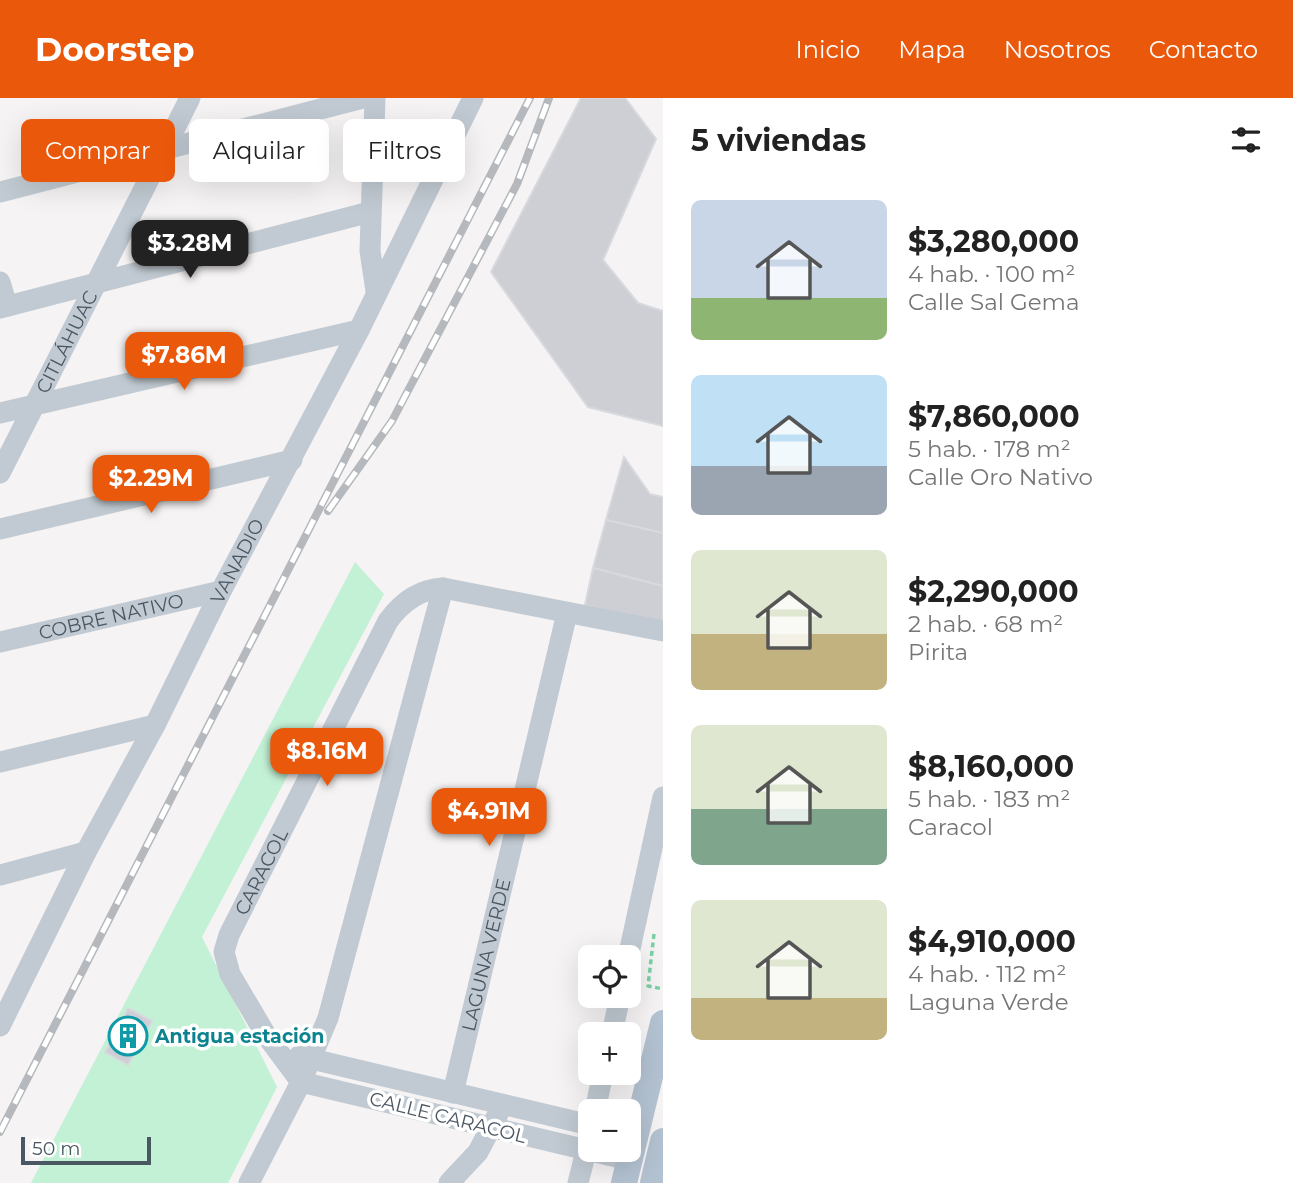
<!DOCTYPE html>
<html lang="es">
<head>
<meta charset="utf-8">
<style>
  :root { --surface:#fff; --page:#f6f6f6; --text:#222; --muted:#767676; --accent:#ea580c }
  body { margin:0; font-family:Montserrat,sans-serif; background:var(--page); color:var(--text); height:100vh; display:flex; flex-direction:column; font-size:26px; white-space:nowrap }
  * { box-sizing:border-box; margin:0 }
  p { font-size:23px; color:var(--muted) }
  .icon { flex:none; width:38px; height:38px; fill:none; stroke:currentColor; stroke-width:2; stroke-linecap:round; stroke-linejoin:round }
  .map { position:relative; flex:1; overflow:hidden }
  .details { display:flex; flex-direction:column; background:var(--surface); width:630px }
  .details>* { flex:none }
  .hud { position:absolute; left:21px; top:21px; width:536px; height:63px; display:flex; gap:14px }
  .controls { position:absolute; left:578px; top:847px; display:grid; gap:14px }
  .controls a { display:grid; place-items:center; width:63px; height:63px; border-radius:10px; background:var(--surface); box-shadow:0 7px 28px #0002; font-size:35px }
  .scale { position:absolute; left:21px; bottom:18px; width:130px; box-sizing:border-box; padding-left:7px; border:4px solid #4a5661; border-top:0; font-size:19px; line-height:24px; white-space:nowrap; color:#4a5661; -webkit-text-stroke:5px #fff; paint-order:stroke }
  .price { position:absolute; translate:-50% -60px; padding:0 16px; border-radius:14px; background:var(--accent); color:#fff; font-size:23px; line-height:46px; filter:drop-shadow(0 2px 4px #0008) }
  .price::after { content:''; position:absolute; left:50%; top:42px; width:21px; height:16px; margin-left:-10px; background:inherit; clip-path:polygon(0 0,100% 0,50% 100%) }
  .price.current { background:#222; color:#fff }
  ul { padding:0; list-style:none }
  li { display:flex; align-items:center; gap:21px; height:175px; padding:0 28px }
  li span { display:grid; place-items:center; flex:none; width:196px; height:140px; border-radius:10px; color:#555 }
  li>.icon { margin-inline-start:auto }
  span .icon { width:84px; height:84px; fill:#fffc; stroke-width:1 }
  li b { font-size:30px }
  h2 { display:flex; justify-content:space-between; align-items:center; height:84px; padding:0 28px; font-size:30px }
  .tag { padding:0 24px; border-radius:10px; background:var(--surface); box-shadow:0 7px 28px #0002; font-size:24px; line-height:63px }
  .tag.current { background:var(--accent); color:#fff }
  header { display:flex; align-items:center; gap:42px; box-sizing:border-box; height:98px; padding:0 35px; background:var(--accent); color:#fff }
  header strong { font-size:33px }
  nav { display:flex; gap:38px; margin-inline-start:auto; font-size:24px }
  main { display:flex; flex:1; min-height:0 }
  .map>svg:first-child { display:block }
  .green { fill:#c3f1d5 }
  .building { fill:#cdcfd5; stroke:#d7d9de; stroke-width:2 }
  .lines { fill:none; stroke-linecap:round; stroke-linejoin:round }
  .path { stroke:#7ad0a6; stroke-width:3.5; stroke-dasharray:5 3.5; stroke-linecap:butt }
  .minor { stroke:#c1cad2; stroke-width:21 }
  .major { stroke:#b3c2d1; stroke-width:26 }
  .rail-casing { stroke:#b5b8bd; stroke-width:8 }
  .rail { stroke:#fff; stroke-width:5; stroke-dasharray:16; stroke-linecap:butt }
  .labels { text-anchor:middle; stroke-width:7; stroke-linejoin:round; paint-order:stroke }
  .street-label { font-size:19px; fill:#4a5661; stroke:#fff }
  .culture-label { font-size:19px; font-weight:bold; fill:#0d838f; stroke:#fff; text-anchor:start }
</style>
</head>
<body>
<header>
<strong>Doorstep</strong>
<nav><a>Inicio</a><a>Mapa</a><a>Nosotros</a><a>Contacto</a></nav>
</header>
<main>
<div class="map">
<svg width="663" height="1085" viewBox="0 0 663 1085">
  <rect width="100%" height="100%" fill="#f5f3f3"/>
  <polygon class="green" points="355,464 384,496 202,839 277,989 228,1085 31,1085"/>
  <g class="building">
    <polygon points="581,0 625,0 656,41 603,162 638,205 663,213 663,328 588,309 491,174"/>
    <polygon points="624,359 650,396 663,399 663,435 606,422"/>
    <polygon points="606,422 663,435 663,488 593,470"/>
    <polygon points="593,470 663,488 663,527 585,507"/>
    <polygon points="128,910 152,923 128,967 105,954"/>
  </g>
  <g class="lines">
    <polyline class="path" points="654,836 648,888 663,891"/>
    <g class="minor">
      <polyline points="375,0 370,153 376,193"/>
      <polyline points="0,94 363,0"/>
      <polyline points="0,184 7,208"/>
      <polyline points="0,210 370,114"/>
      <polyline points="0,315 359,232"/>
      <path id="s1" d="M0,375l190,-375"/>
      <polyline points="0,431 292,362"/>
      <path id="s2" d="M0,544l221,-51"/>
      <polyline points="0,664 155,627"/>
      <polyline points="0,777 86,754"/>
      <polyline points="628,860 663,699"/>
      <path id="s3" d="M0,928l86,-174 69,-127 66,-134 138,-261 114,-232"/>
      <polyline points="612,936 620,898"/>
      <polyline points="299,958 590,1027"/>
      <path id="s4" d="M453,995l114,-480"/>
      <polyline points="595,1013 603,975"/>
      <path id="s5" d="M629,1062l-328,-78 -35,-47 -36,-61 -6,-22 5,-17 159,-314c14,-19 31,-32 55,-33l220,43"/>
      <polyline points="249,1085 301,984 328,920 443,490"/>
      <polyline points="449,1085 478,1054 498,1016"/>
      <polyline points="578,1085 589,1041"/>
    </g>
    <g class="major">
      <polyline points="624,1085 663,925"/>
      <polyline points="653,1085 663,1043"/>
    </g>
    <defs>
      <g id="rail">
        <polyline points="328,413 392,323 517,86 549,0"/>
        <polyline points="0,1034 530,0"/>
      </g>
    </defs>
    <use href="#rail" class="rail-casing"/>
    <use href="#rail" class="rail"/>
  </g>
  <defs>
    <symbol id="building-ring" viewBox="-11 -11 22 22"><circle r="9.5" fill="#fff" stroke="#0f9aa8" stroke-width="1.5"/><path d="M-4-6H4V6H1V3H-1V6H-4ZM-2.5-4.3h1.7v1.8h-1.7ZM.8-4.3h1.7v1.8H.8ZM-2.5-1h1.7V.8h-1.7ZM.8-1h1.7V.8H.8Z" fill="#0f9aa8"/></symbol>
  </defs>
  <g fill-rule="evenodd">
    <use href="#building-ring" x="106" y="916" width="44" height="44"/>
  </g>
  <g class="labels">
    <g class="street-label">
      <text dy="7" stroke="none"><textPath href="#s1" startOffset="147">CITLÁHUAC</textPath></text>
      <text dy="7" stroke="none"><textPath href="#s3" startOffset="522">VANADIO</textPath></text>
      <text dy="7" stroke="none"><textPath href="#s2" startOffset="114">COBRE NATIVO</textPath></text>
      <text dy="7" stroke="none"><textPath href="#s5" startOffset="578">CARACOL</textPath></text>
      <text dy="7" stroke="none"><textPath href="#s4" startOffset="142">LAGUNA VERDE</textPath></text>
      <text transform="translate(448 1019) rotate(14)" y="7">CALLE CARACOL</text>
    </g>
    <g class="culture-label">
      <text x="155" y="945">Antigua estación</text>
    </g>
  </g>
</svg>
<div class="controls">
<a><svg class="icon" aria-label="locate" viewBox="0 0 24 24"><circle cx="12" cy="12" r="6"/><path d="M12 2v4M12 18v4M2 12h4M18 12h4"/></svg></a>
<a>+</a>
<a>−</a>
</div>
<div class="scale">50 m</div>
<b class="price current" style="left:190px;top:182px">$3.28M</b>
<b class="price" style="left:184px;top:294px">$7.86M</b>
<b class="price" style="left:151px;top:417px">$2.29M</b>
<b class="price" style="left:327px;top:690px">$8.16M</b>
<b class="price" style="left:489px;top:750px">$4.91M</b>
<div class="hud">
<a class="tag current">Comprar</a>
<a class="tag">Alquilar</a>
<a class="tag">Filtros</a>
</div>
</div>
<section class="details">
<h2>5 viviendas<svg class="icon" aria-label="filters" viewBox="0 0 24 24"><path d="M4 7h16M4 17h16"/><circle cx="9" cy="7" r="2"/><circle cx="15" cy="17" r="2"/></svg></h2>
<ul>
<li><span style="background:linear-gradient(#c9d6e8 70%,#8fb573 0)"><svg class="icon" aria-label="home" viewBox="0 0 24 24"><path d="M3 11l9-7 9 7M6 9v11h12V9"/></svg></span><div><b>$3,280,000</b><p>4 hab. · 100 m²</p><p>Calle Sal Gema</p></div></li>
<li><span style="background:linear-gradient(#bfe0f5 65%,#9aa5b1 0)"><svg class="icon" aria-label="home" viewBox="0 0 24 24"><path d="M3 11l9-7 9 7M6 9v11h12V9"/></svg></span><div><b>$7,860,000</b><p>5 hab. · 178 m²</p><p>Calle Oro Nativo</p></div></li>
<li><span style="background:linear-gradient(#dfe7d0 60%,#c2b280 0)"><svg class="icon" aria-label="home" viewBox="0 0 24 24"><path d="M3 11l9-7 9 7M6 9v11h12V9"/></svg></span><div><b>$2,290,000</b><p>2 hab. · 68 m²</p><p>Pirita</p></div></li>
<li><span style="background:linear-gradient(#dfe7d0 60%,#7fa58c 0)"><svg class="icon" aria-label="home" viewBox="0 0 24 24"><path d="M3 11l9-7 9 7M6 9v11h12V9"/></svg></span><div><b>$8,160,000</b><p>5 hab. · 183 m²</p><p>Caracol</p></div></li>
<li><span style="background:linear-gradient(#dfe7d0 70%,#c2b280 0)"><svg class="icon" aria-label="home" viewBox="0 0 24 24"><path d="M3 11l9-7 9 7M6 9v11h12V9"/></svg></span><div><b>$4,910,000</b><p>4 hab. · 112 m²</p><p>Laguna Verde</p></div></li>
</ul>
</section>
</main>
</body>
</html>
